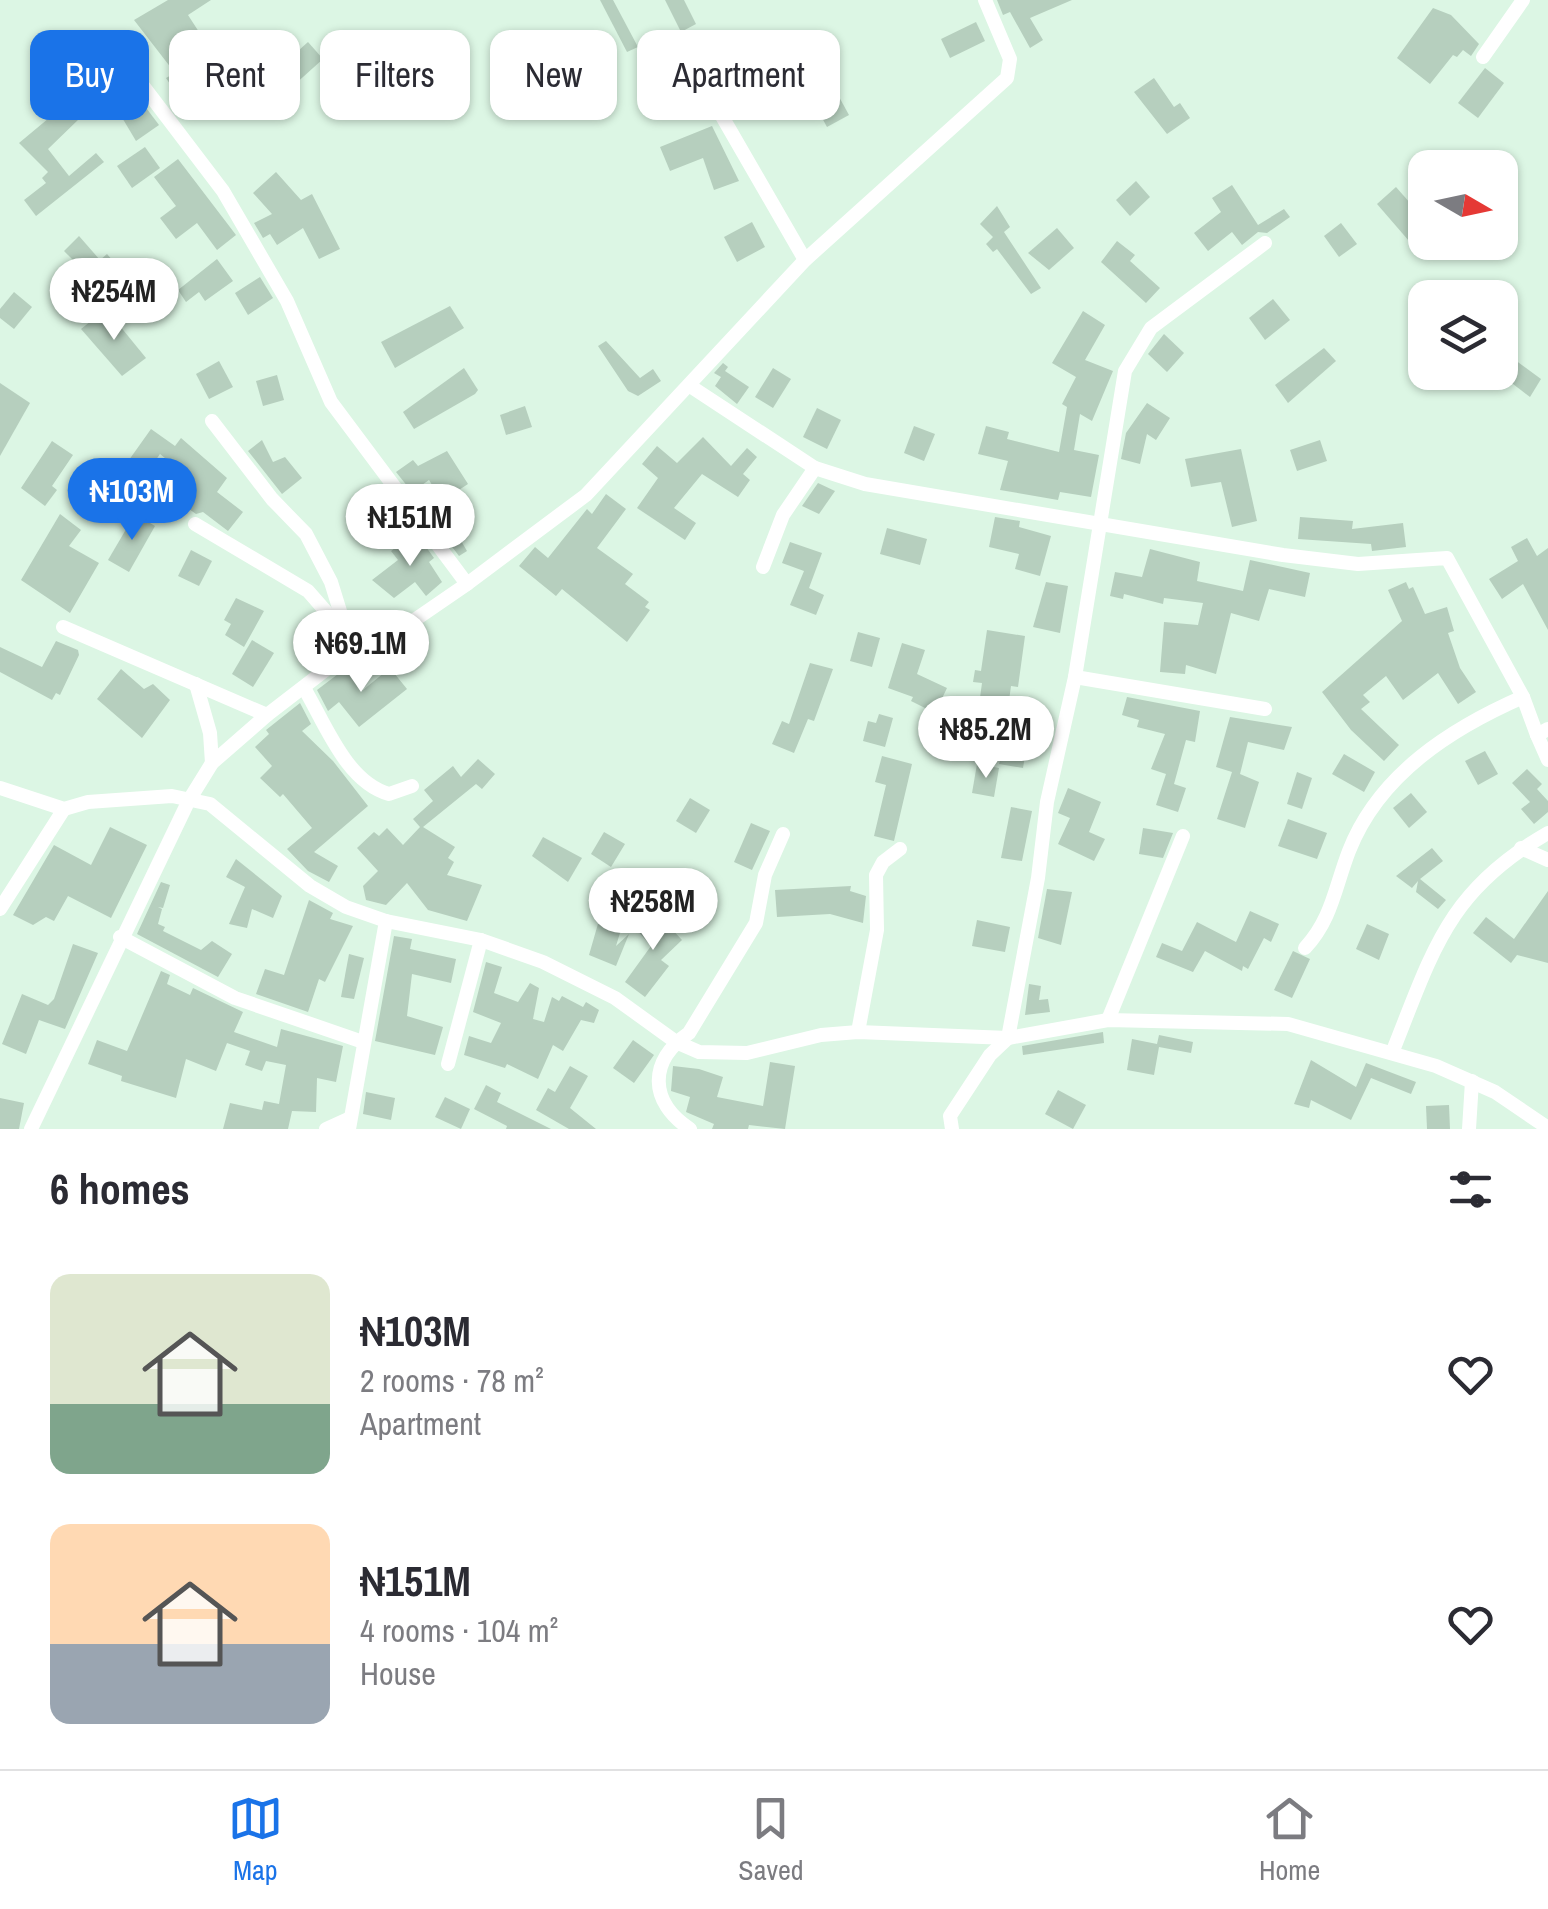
<!DOCTYPE html>
<html lang="en">
<head>
<meta charset="utf-8">
<style>
  :root { --surface:#fff; --page:#f2f2f3; --text:#2b2b33; --muted:#7c7c81; --line:#e1e1e2; --accent:#1a73e8 }
  body { margin:0; font-family:"Archivo Narrow",sans-serif; background:var(--page); color:var(--text); height:100vh; display:flex; flex-direction:column; font-size:38px; white-space:nowrap }
  * { box-sizing:border-box; margin:0 }
  p { font-size:32px; color:var(--muted) }
  .icon { flex:none; width:55px; height:55px; fill:none; stroke:currentColor; stroke-width:2; stroke-linecap:round; stroke-linejoin:round }
  .map { position:relative; height:1129px; overflow:hidden }
  .details { display:flex; flex-direction:column; background:var(--surface); flex:1 }
  .details>* { flex:none }
  .top-card { position:absolute; left:30px; top:30px; width:1000px; height:90px; display:flex; gap:20px }
  .needle { width:65px; rotate:99deg }
  .fabs { position:absolute; left:1408px; top:150px; display:grid; gap:20px }
  .fabs a { display:grid; place-items:center; width:110px; height:110px; border-radius:20px; background:var(--surface); box-shadow:0 2px 8px #0004; font-size:50px }
  .price { position:absolute; translate:-50% -85px; padding:0 22px; border-radius:35px; background:#fff; color:#222; font-size:32px; line-height:65px; filter:drop-shadow(0 2px 5px #0008) }
  .price::after { content:''; position:absolute; left:50%; top:60px; width:30px; height:22px; margin-left:-15px; background:inherit; clip-path:polygon(0 0,100% 0,50% 100%) }
  .price.selected { background:var(--accent); color:#fff }
  ul { padding:0; list-style:none }
  li { display:flex; align-items:center; gap:30px; height:250px; padding:0 50px }
  li span { display:grid; place-items:center; flex:none; width:280px; height:200px; border-radius:20px; color:#555 }
  li>.icon { margin-inline-start:auto }
  span .icon { width:120px; height:120px; fill:#fffc; stroke-width:1 }
  li b { font-size:42px }
  h2 { display:flex; justify-content:space-between; align-items:center; height:120px; padding:0 50px; font-size:42px }
  .tag { padding:0 35px; border-radius:20px; background:var(--surface); box-shadow:0 2px 8px #0004; font-size:35px; line-height:90px }
  .tag.selected { background:var(--accent); color:#fff }
  .menu { display:flex; justify-content:space-around; align-items:center; height:140px; border-top:2px solid var(--line); background:var(--surface); font-size:28px; color:var(--muted) }
  .menu a { display:grid; justify-items:center; gap:5px }
  .menu .selected { color:var(--accent) }
  .map>svg:first-child { display:block }
  .building { fill:#b6cfbe }
  .lines { fill:none; stroke-linecap:round; stroke-linejoin:round }
  .street { stroke:#fff; stroke-width:14 }
</style>
</head>
<body>
<div class="map">
<svg width="1548" height="1129" viewBox="0 0 1548 1129">
  <rect width="100%" height="100%" fill="#dcf6e4"/>
  <g class="building">
    <polygon points="168,0 211,0 188,15 210,49 216,46 227,68 217,72 235,93 220,105 204,86 182,102 166,78 175,73 134,20"/>
    <polygon points="600,0 613,0 638,47 627,52"/>
    <polygon points="665,0 684,0 696,24 681,32"/>
    <polygon points="997,0 1072,0 1030,18 1043,40 1030,48 1010,12 1003,15"/>
    <polygon points="1433,8 1451,15 1479,44 1471,56 1463,50 1457,57 1453,55 1430,84 1397,58"/>
    <polygon points="976,22 985,41 950,58 941,39"/>
    <polygon points="308,42 323,59 293,86 278,69"/>
    <polygon points="83,48 97,67 61,94 47,76"/>
    <polygon points="665,64 677,88 652,101 641,77"/>
    <polygon points="116,68 159,125 136,141 99,79"/>
    <polygon points="1485,68 1504,83 1478,118 1458,103"/>
    <polygon points="1154,78 1174,107 1180,103 1190,118 1167,134 1134,92"/>
    <polygon points="838,95 849,115 827,127 816,107"/>
    <polygon points="67,103 79,119 48,149 69,176 96,153 104,162 36,216 24,200 46,183 42,178 48,172 19,143"/>
    <polygon points="712,126 739,181 714,190 703,158 670,171 660,147"/>
    <polygon points="145,147 160,168 132,188 117,166"/>
    <polygon points="178,159 236,235 217,250 197,223 176,239 160,218 176,206 154,177"/>
    <polygon points="276,172 301,200 312,194 340,249 319,259 303,228 277,245 270,234 263,238 254,223 272,214 253,193"/>
    <polygon points="1136,181 1150,197 1130,216 1116,200"/>
    <polygon points="1232,185 1258,225 1284,209 1290,217 1267,233 1258,232 1242,245 1232,232 1208,251 1194,233 1221,212 1212,198"/>
    <polygon points="1396,187 1425,220 1425,226 1409,241 1377,204"/>
    <polygon points="997,206 1010,227 1004,232 1041,288 1031,294 997,249 993,252 986,244 993,237 980,224"/>
    <polygon points="752,222 765,247 737,262 724,237"/>
    <polygon points="1341,223 1357,244 1339,257 1324,236"/>
    <polygon points="1057,228 1074,248 1049,270 1028,253"/>
    <polygon points="79,236 100,260 107,254 127,277 107,294 64,251"/>
    <polygon points="1117,241 1135,255 1130,261 1160,288 1146,303 1101,262"/>
    <polygon points="217,259 233,281 205,301 199,292 186,302 178,290"/>
    <polygon points="260,277 273,298 248,315 235,293"/>
    <polygon points="14,292 32,307 14,329 0,318 0,309"/>
    <polygon points="1273,299 1290,320 1265,340 1249,318"/>
    <polygon points="450,306 464,328 395,368 381,342"/>
    <polygon points="106,309 146,358 122,376 81,329"/>
    <polygon points="1083,311 1105,325 1085,360 1113,371 1092,421 1080,414 1074,450 1099,455 1091,497 1060,492 1058,500 1000,490 1008,461 978,454 986,426 1009,432 1007,439 1059,452 1067,407 1062,404 1076,377 1052,363"/>
    <polygon points="1164,334 1184,353 1167,372 1148,354"/>
    <polygon points="606,341 640,378 653,369 661,381 638,396 628,391 598,346"/>
    <polygon points="1324,348 1336,361 1288,403 1275,385"/>
    <polygon points="1500,349 1541,379 1530,397 1500,374"/>
    <polygon points="219,361 233,387 209,399 196,374"/>
    <polygon points="723,363 728,367 725,371 749,387 737,404 715,386 721,377 714,373"/>
    <polygon points="464,368 478,390 475,394 414,429 403,412"/>
    <polygon points="773,368 791,379 773,408 755,397"/>
    <polygon points="277,375 284,400 263,406 256,381"/>
    <polygon points="0,383 30,403 0,456"/>
    <polygon points="1147,403 1170,418 1156,440 1147,434 1140,464 1121,459 1126,433"/>
    <polygon points="525,406 532,427 506,435 500,415"/>
    <polygon points="817,408 841,420 827,449 803,437"/>
    <polygon points="914,426 935,434 924,461 904,453"/>
    <polygon points="151,429 175,446 181,438 227,478 217,492 243,512 228,531 203,512 196,514 182,504 196,483 160,454 142,480 124,467"/>
    <polygon points="703,437 731,466 747,448 757,457 743,474 750,480 738,497 702,474 674,508 696,523 685,540 637,508 658,478 642,464 657,446 677,463"/>
    <polygon points="262,440 273,462 285,457 302,478 282,494 248,451"/>
    <polygon points="1320,440 1327,461 1297,471 1290,450"/>
    <polygon points="52,441 73,455 52,486 57,490 45,506 21,488"/>
    <polygon points="1241,449 1257,521 1232,527 1221,482 1191,487 1185,459"/>
    <polygon points="447,451 468,484 442,501 429,480 412,492 396,472 413,460 418,466"/>
    <polygon points="818,483 835,491 819,514 802,506"/>
    <polygon points="606,494 626,509 597,548 633,574 625,584 649,602 645,607 650,610 627,642 562,589 556,596 519,566 535,547 548,558 587,509 592,514"/>
    <polygon points="449,512 466,534 460,539 467,551 459,556 434,523"/>
    <polygon points="60,514 81,530 69,546 99,563 70,613 21,580"/>
    <polygon points="135,514 155,526 129,572 108,560"/>
    <polygon points="995,517 1020,521 1019,527 1051,536 1040,576 1015,569 1019,554 989,547"/>
    <polygon points="1300,517 1353,521 1352,529 1403,523 1406,547 1372,551 1371,544 1298,539"/>
    <polygon points="887,528 927,539 920,565 880,554"/>
    <polygon points="416,533 434,558 429,562 442,582 426,596 415,582 394,598 372,580 398,560 391,551"/>
    <polygon points="1527,538 1537,556 1548,548 1548,630 1523,584 1502,599 1489,579 1518,561 1511,547"/>
    <polygon points="790,542 822,553 809,588 824,595 816,615 790,605 804,571 782,563"/>
    <polygon points="1150,549 1200,562 1197,581 1243,591 1250,560 1310,573 1305,597 1269,589 1259,621 1231,613 1216,674 1186,665 1185,674 1160,672 1164,622 1198,625 1203,603 1164,598 1163,604 1124,594 1123,599 1110,596 1115,572 1142,577"/>
    <polygon points="191,550 212,561 199,586 178,576"/>
    <polygon points="1046,582 1068,586 1060,633 1033,627"/>
    <polygon points="1406,582 1409,589 1413,587 1425,614 1447,607 1454,631 1448,633 1460,668 1476,692 1458,704 1438,673 1403,700 1386,676 1363,695 1370,702 1361,709 1399,745 1384,761 1351,730 1322,692 1402,621 1388,590"/>
    <polygon points="236,598 264,611 244,647 225,635 231,624 224,620"/>
    <polygon points="987,630 1025,636 1018,687 1011,686 1008,708 979,705 982,683 973,682 975,670 981,671"/>
    <polygon points="858,632 880,638 872,667 850,661"/>
    <polygon points="252,640 274,653 253,687 232,674"/>
    <polygon points="56,641 78,650 79,655 60,695 56,693 52,700 0,672 0,647 42,667"/>
    <polygon points="902,643 925,650 917,674 947,688 935,713 911,701 913,697 888,688"/>
    <polygon points="810,663 833,669 814,721 808,719 794,753 772,744 782,721 789,724"/>
    <polygon points="346,668 363,690 390,668 407,689 359,727 339,702 328,711 317,690"/>
    <polygon points="121,669 144,689 153,684 170,700 142,738 97,699"/>
    <polygon points="1127,697 1200,711 1195,742 1186,740 1174,784 1186,788 1178,812 1156,805 1166,774 1151,769 1165,734 1137,727 1139,720 1122,715"/>
    <polygon points="300,703 311,724 302,731 333,761 368,806 314,852 338,866 329,882 308,871 287,849 312,828 283,794 280,797 260,778 272,766 255,747 269,734 266,730"/>
    <polygon points="879,714 893,718 885,747 863,741 868,721 876,723"/>
    <polygon points="1230,717 1292,727 1284,750 1248,742 1240,774 1259,782 1245,828 1217,819 1232,772 1216,767"/>
    <polygon points="1009,725 1021,728 1017,745 1026,750 1023,768 999,764"/>
    <polygon points="1485,751 1498,774 1478,785 1465,761"/>
    <polygon points="1344,754 1375,772 1364,792 1332,774"/>
    <polygon points="882,756 912,764 894,841 874,836 886,785 875,782"/>
    <polygon points="478,759 495,774 482,789 476,784 423,827 455,847 448,858 454,862 447,875 482,885 467,921 428,910 407,883 386,905 366,900 363,886 378,871 357,848 374,832 379,836 387,828 403,845 420,827 413,819 433,801 424,790 453,766 461,777"/>
    <polygon points="977,764 999,768 994,797 972,793"/>
    <polygon points="1527,769 1542,784 1537,789 1548,801 1548,812 1534,824 1521,809 1530,802 1512,783"/>
    <polygon points="1297,772 1312,778 1302,809 1287,804"/>
    <polygon points="1068,788 1101,802 1089,832 1105,839 1094,861 1058,844 1070,818 1058,813"/>
    <polygon points="1411,793 1427,812 1409,828 1393,808"/>
    <polygon points="690,798 710,810 696,833 676,821"/>
    <polygon points="1011,807 1032,811 1022,861 1001,858"/>
    <polygon points="1288,819 1327,833 1317,859 1278,846"/>
    <polygon points="751,823 770,831 752,870 734,862"/>
    <polygon points="110,827 147,845 111,918 68,896 54,921 46,917 33,925 13,915 54,845 91,865"/>
    <polygon points="1143,828 1173,833 1163,858 1139,854"/>
    <polygon points="604,832 625,844 611,867 591,854"/>
    <polygon points="543,837 582,858 568,882 532,856"/>
    <polygon points="1432,848 1443,861 1420,879 1446,900 1438,909 1416,892 1418,881 1412,888 1396,876"/>
    <polygon points="236,859 282,896 273,918 252,909 247,928 229,924 245,887 226,877"/>
    <polygon points="688,869 709,886 693,906 672,889"/>
    <polygon points="161,882 170,885 163,908 158,907 162,909 158,924 165,927 163,931 201,950 212,941 232,954 218,977 137,934"/>
    <polygon points="610,882 633,890 616,946 629,934 616,966 589,955"/>
    <polygon points="851,886 850,891 866,896 863,923 830,914 777,917 775,890"/>
    <polygon points="1047,889 1072,892 1061,945 1038,938"/>
    <polygon points="1548,891 1548,963 1517,955 1511,963 1473,933 1486,917 1514,939"/>
    <polygon points="309,900 333,913 330,919 353,926 325,982 319,979 308,1012 256,994 265,969 284,975"/>
    <polygon points="654,910 682,940 661,960 669,966 645,997 625,982 651,946 635,928"/>
    <polygon points="1250,911 1279,924 1271,942 1264,938 1248,969 1243,966 1242,971 1205,951 1193,972 1156,957 1162,943 1182,951 1197,922 1236,942"/>
    <polygon points="977,920 1010,927 1005,952 972,946"/>
    <polygon points="1367,924 1389,934 1379,960 1356,949"/>
    <polygon points="394,936 412,939 410,949 456,959 451,983 412,974 407,1016 443,1027 435,1055 375,1041"/>
    <polygon points="73,944 98,953 65,1029 39,1020 26,1054 2,1044 22,994 48,1005 54,999"/>
    <polygon points="1293,951 1310,959 1292,998 1274,990"/>
    <polygon points="349,954 364,958 354,999 341,997"/>
    <polygon points="486,962 502,967 494,993 518,1002 530,983 539,988 533,1019 544,1022 552,997 559,1001 562,996 583,1007 586,1002 599,1010 594,1023 581,1020 563,1051 553,1045 538,1079 507,1064 505,1068 464,1055 469,1036 491,1043 501,1023 473,1012"/>
    <polygon points="161,971 170,975 167,984 190,995 193,988 243,1012 234,1032 277,1047 281,1029 343,1046 336,1082 317,1078 316,1112 292,1111 288,1129 223,1129 230,1103 262,1110 264,1101 279,1104 286,1065 266,1061 262,1071 245,1065 250,1051 227,1043 216,1071 186,1059 176,1098 121,1081 122,1076 88,1064 97,1040 127,1051"/>
    <polygon points="1029,984 1041,986 1039,1000 1048,999 1050,1012 1025,1015"/>
    <polygon points="1103,1032 1104,1043 1023,1055 1022,1046"/>
    <polygon points="1159,1035 1193,1042 1191,1053 1159,1047 1154,1075 1127,1070 1132,1039 1157,1044"/>
    <polygon points="633,1040 654,1055 634,1083 613,1068"/>
    <polygon points="1311,1060 1356,1087 1366,1063 1416,1082 1411,1094 1371,1078 1351,1120 1311,1100 1309,1108 1294,1104"/>
    <polygon points="770,1062 795,1066 785,1129 749,1125 748,1129 712,1129 714,1124 686,1112 690,1097 671,1091 673,1066 699,1069 723,1077 717,1097 763,1106"/>
    <polygon points="570,1066 588,1076 570,1108 596,1129 569,1129 536,1110 548,1088 555,1092"/>
    <polygon points="486,1085 501,1093 497,1102 551,1129 506,1129 507,1126 474,1109"/>
    <polygon points="1058,1090 1086,1105 1073,1129 1045,1114"/>
    <polygon points="366,1092 395,1098 391,1120 363,1114"/>
    <polygon points="445,1097 470,1109 461,1129 435,1117"/>
    <polygon points="0,1098 24,1103 19,1129 0,1129"/>
    <polygon points="1449,1105 1450,1129 1427,1129 1426,1106"/>
  </g>
  <g class="lines">
    <g class="street">
      <polyline points="115,49 223,191 287,301 331,402 467,584"/>
      <polyline points="1483,57 1523,0"/>
      <polyline points="693,66 805,260"/>
      <polyline points="690,386 815,468 865,484 1283,555 1358,564 1447,558 1523,697 1537,735"/>
      <polyline points="212,421 272,499 306,534 331,582 348,637"/>
      <polyline points="195,524 308,591 343,631"/>
      <polyline points="763,567 783,515 815,468"/>
      <polyline points="63,627 267,715"/>
      <polyline points="1075,677 1265,709"/>
      <polyline points="196,684 210,733 212,763"/>
      <path d="M304,688c21,35 42,94 85,106l23,-8"/>
      <polyline points="1548,729 1537,735 1548,760"/>
      <polyline points="0,788 64,809 88,802 172,796 210,804 310,886 346,907 386,921 481,940 543,962 615,998 676,1042 699,1052 747,1053 821,1035 858,1032 1008,1038 1108,1020 1288,1024 1436,1066 1495,1092 1548,1128"/>
      <polyline points="191,797 212,763 267,715 341,658 416,619 467,584 586,495 805,260 1007,78 1010,59 985,0"/>
      <polyline points="1521,848 1548,860"/>
      <polyline points="0,909 64,809"/>
      <polyline points="120,937 235,998 363,1042"/>
      <path d="M1305,948c27,-29 30,-61 44,-97 30,-77 103,-123 174,-154"/>
      <polyline points="1108,1020 1183,836"/>
      <polyline points="858,1032 877,930 876,875 883,862 900,849"/>
      <path d="M1392,1053c41,-102 55,-162 156,-220"/>
      <polyline points="448,1064 481,940"/>
      <polyline points="31,1129 189,800"/>
      <polyline points="326,1129 348,1119"/>
      <polyline points="349,1129 386,921"/>
      <path d="M690,1129c-41,-27 -42,-68 -1,-96l67,-110 9,-48 18,-41"/>
      <polyline points="952,1129 950,1116 990,1055 1008,1038 1038,878 1047,802 1075,677 1125,371 1151,328 1265,243"/>
      <polyline points="1469,1129 1472,1081"/>
    </g>
  </g>
</svg>
<div class="fabs">
<a><svg class="needle" viewBox="-14 -14 28 28"><path d="M0-13l5 13h-10z" fill="#e53935"/><path d="M0 13l5-13h-10z" fill="#7c7c81"/></svg></a>
<a><svg class="icon" aria-label="layers" viewBox="0 0 24 24"><path d="M12 4l9 5-9 5-9-5zM3 14l9 5 9-5"/></svg></a>
</div>
<b class="price" style="left:114px;top:343px">₦254M</b>
<b class="price selected" style="left:132px;top:543px">₦103M</b>
<b class="price" style="left:410px;top:569px">₦151M</b>
<b class="price" style="left:361px;top:695px">₦69.1M</b>
<b class="price" style="left:986px;top:781px">₦85.2M</b>
<b class="price" style="left:653px;top:953px">₦258M</b>
<div class="top-card">
<a class="tag selected">Buy</a>
<a class="tag">Rent</a>
<a class="tag">Filters</a>
<a class="tag">New</a>
<a class="tag">Apartment</a>
</div>
</div>
<section class="details">
<h2>6 homes<svg class="icon" aria-label="filters" viewBox="0 0 24 24"><path d="M4 7h16M4 17h16"/><circle cx="9" cy="7" r="2"/><circle cx="15" cy="17" r="2"/></svg></h2>
<ul>
<li><span style="background:linear-gradient(#dfe7d0 65%,#7fa58c 0)"><svg class="icon" aria-label="home" viewBox="0 0 24 24"><path d="M3 11l9-7 9 7M6 9v11h12V9"/></svg></span><div><b>₦103M</b><p>2 rooms · 78 m²</p><p>Apartment</p></div><svg class="icon" aria-label="heart" viewBox="0 0 24 24"><path d="M12 20l-8-8c-3-5 5-10 8-4 3-6 11-1 8 4z"/></svg></li>
<li><span style="background:linear-gradient(#ffd9b3 60%,#9aa5b1 0)"><svg class="icon" aria-label="home" viewBox="0 0 24 24"><path d="M3 11l9-7 9 7M6 9v11h12V9"/></svg></span><div><b>₦151M</b><p>4 rooms · 104 m²</p><p>House</p></div><svg class="icon" aria-label="heart" viewBox="0 0 24 24"><path d="M12 20l-8-8c-3-5 5-10 8-4 3-6 11-1 8 4z"/></svg></li>
</ul>
</section>
<nav class="menu">
<a class="selected"><svg class="icon" aria-label="map" viewBox="0 0 24 24"><path d="M3 6l6-2 6 2 6-2v14l-6 2-6-2-6 2zM9 4v14M15 6v14"/></svg>Map</a>
<a><svg class="icon" aria-label="saved" viewBox="0 0 24 24"><path d="M7 4h10v16l-5-4-5 4z"/></svg>Saved</a>
<a><svg class="icon" aria-label="home" viewBox="0 0 24 24"><path d="M3 11l9-7 9 7M6 9v11h12V9"/></svg>Home</a>
</nav>
</body>
</html>
